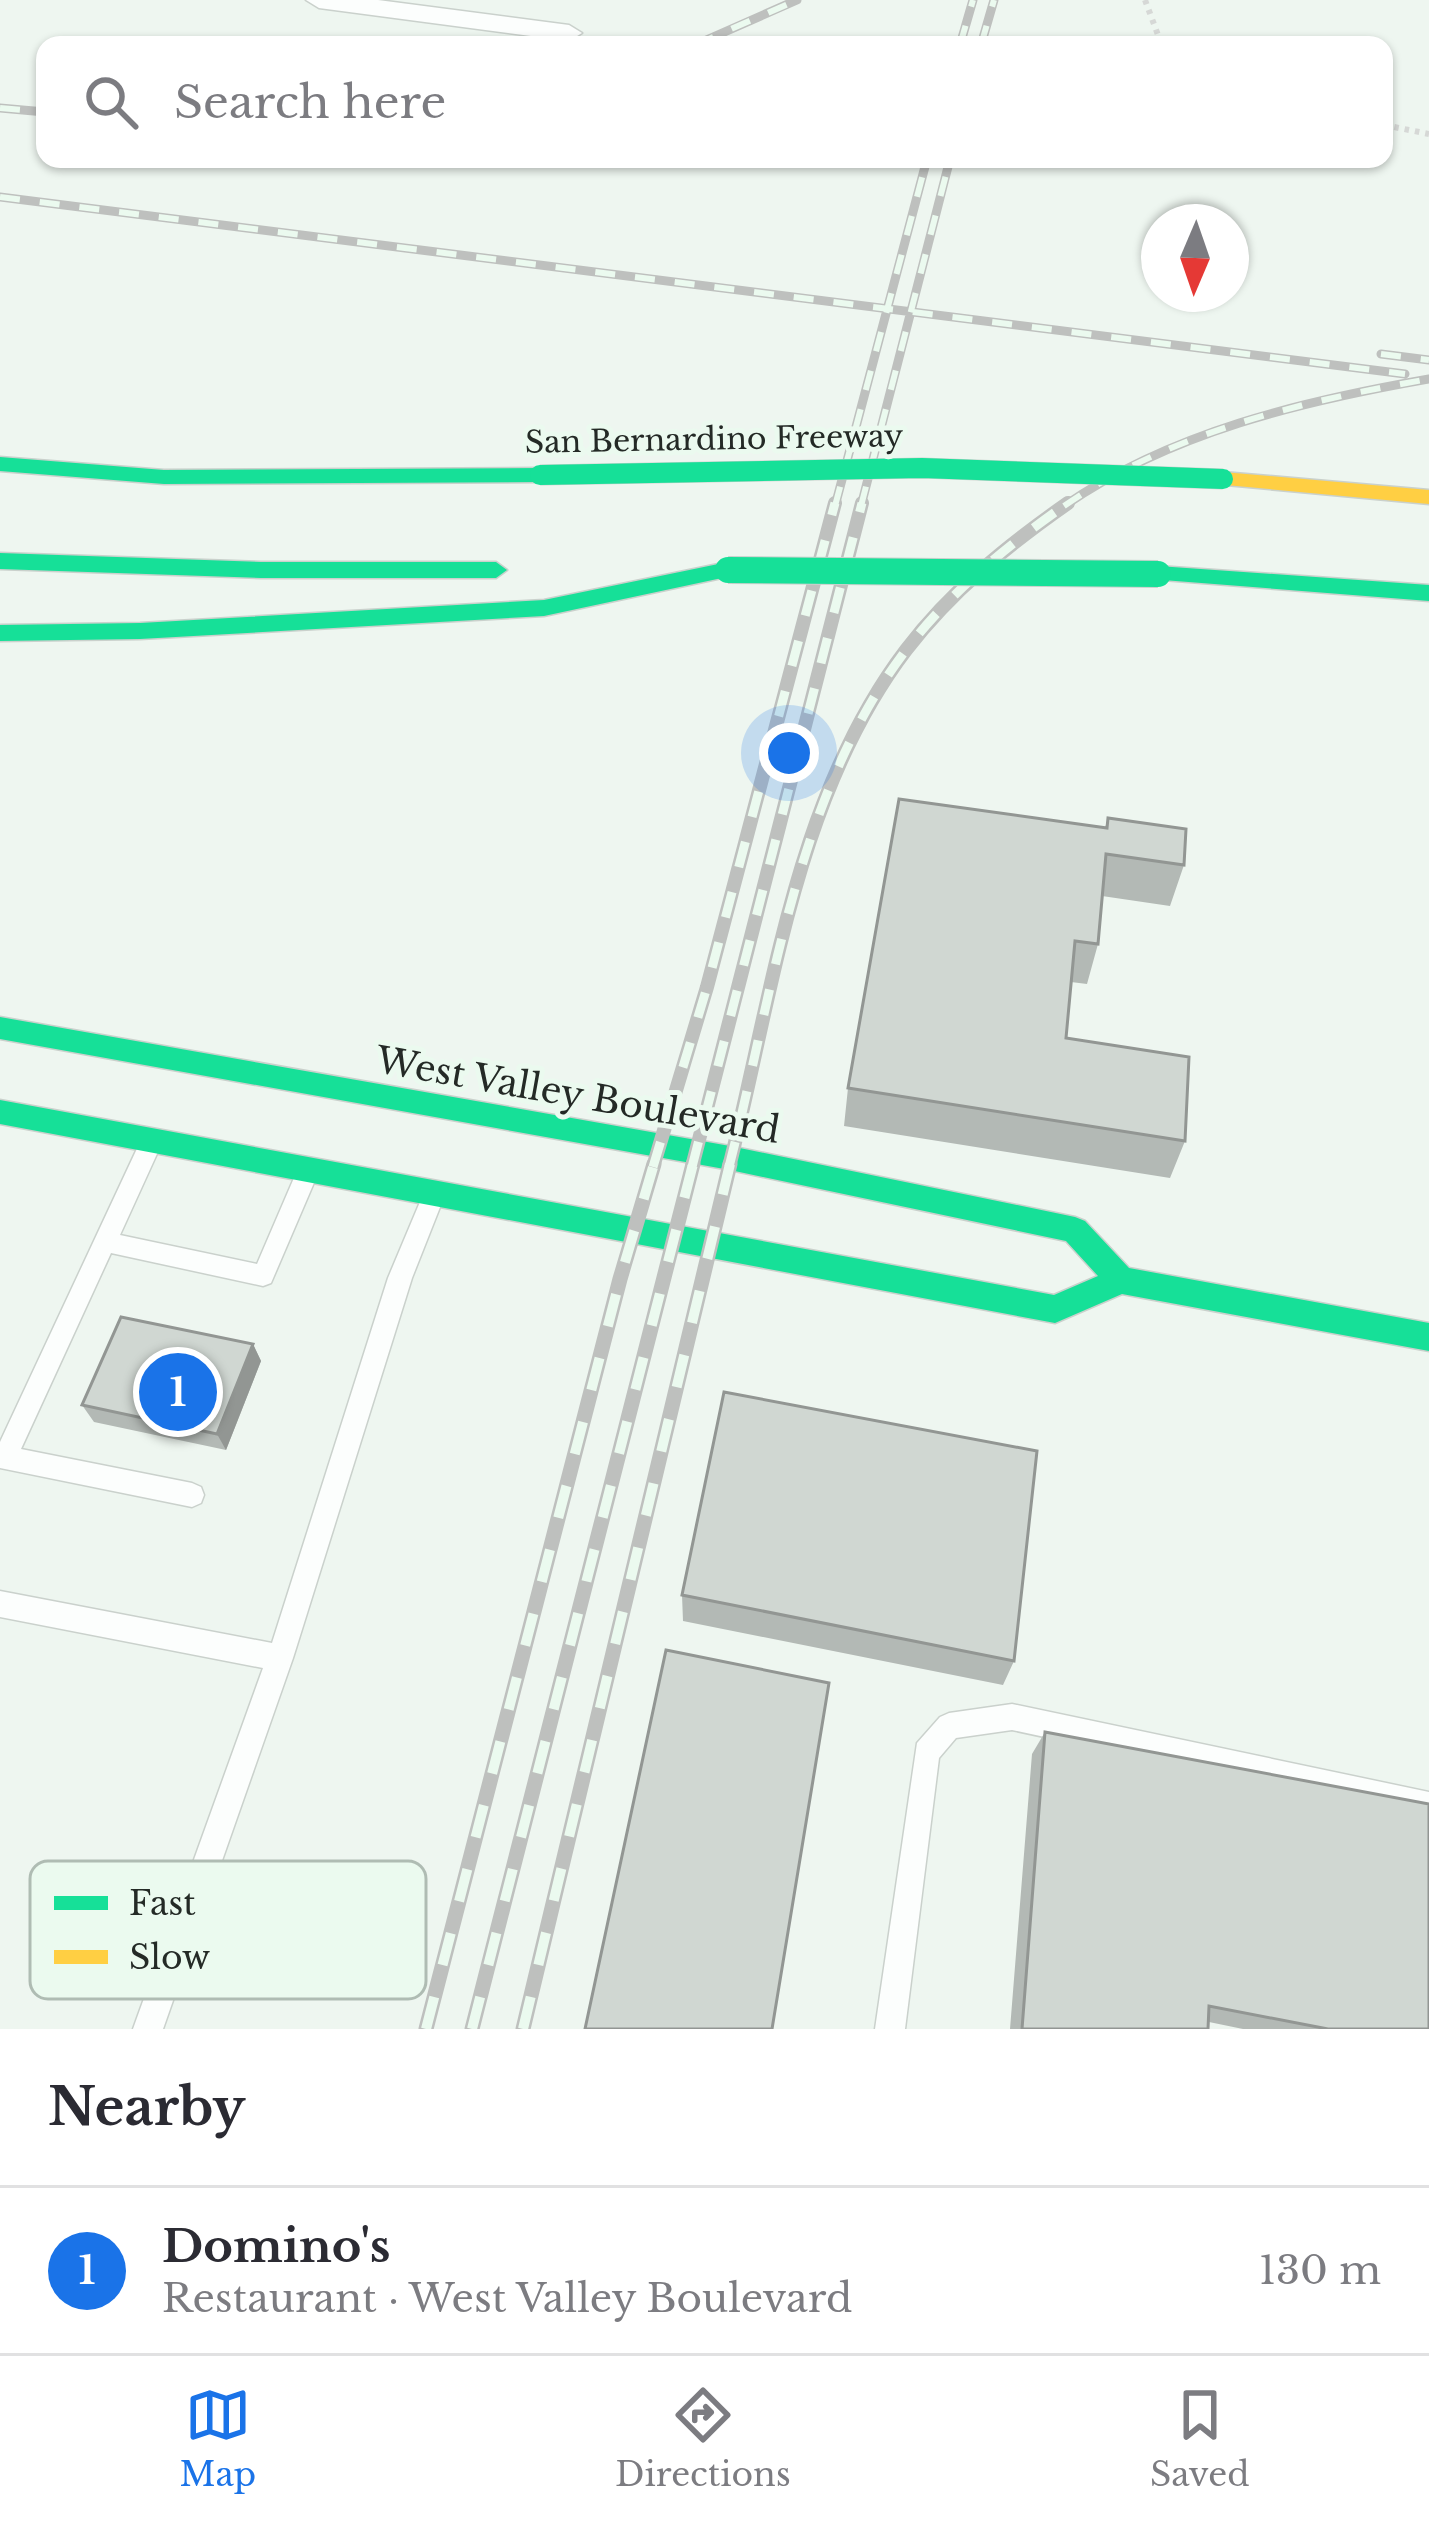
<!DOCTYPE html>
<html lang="en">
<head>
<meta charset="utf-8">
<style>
  body { margin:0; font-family:"Libre Baskerville",serif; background:#f2f2f3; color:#2b2b33 }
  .compass { position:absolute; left:1141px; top:204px; width:108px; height:108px; border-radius:50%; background:#fff; box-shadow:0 3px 9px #0004; rotate:182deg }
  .you { position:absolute; left:789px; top:753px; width:42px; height:42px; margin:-30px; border:9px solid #fff; border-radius:50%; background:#1a73e8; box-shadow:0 0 0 18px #1a73e833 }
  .badge { display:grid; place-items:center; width:78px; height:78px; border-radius:50%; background:#1a73e8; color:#fff; font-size:39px; font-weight:700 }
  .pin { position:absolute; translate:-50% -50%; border:6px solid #fff; box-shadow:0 3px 12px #0006 }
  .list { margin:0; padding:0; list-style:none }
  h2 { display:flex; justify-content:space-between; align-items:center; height:156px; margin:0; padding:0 48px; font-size:51px }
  h2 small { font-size:39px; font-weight:400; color:#7c7c81 }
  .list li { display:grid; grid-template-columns:78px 1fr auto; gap:36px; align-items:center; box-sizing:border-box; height:168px; padding:0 48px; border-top:3px solid #e1e1e2 }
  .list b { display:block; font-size:45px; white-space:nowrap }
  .list p { margin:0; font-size:39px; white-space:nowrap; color:#7c7c81 }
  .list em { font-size:39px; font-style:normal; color:#7c7c81 }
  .icon { flex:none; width:66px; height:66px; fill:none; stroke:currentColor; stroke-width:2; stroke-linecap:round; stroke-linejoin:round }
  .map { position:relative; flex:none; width:1429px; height:2029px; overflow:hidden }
  .search { position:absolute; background:#fff; box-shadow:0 3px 9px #0004; left:36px; right:36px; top:36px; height:132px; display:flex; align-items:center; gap:30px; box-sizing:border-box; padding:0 42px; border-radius:24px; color:#7c7c81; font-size:45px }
  .sheet { height:324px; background:#fff }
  nav { display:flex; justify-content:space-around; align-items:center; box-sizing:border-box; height:168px; border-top:3px solid #e1e1e2; background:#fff; font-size:33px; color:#7c7c81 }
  nav a { display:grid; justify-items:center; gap:6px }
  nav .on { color:#1a73e8 }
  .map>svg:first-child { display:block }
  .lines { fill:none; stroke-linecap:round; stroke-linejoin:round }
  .lane-casing { stroke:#cad1cc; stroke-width:3 }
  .street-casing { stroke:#cad1cc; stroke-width:3 }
  .fast-casing { stroke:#cad1cc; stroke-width:3 }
  .slow-casing { stroke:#cad1cc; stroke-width:3 }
  .path { stroke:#d6d8d6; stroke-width:6; stroke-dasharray:4.5 6; stroke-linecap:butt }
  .lane { fill:#fcfefd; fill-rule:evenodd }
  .street { fill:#fcfefd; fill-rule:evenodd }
  .fast { fill:#16e098; fill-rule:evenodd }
  .slow { fill:#ffcf43; fill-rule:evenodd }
  .rail-far2-casing { stroke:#bec0be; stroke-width:9 }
  .rail-far1-casing { stroke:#bec0be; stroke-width:14 }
  .rail-casing { stroke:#bec0be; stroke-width:15 }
  .rail-far2 { stroke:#ebfaef; stroke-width:6; stroke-dasharray:20; stroke-linecap:butt }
  .rail-far1 { stroke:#ebfaef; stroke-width:9; stroke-dasharray:26; stroke-linecap:butt }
  .rail { stroke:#ebfaef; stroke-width:10; stroke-dasharray:33; stroke-linecap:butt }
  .fast-bridge-far1-casing { stroke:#cad1cc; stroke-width:21; stroke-linecap:butt }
  .fast-bridge-casing { stroke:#cad1cc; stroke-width:28; stroke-linecap:butt }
  .fast-bridge-far1 { stroke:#16e098; stroke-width:20 }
  .fast-bridge { stroke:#16e098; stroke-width:26 }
  .wall { fill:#b3b9b5 }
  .shaded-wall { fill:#929693 }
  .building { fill:#d0d7d2; stroke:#929693; stroke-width:3 }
  .labels { text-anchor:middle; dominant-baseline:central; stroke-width:10; stroke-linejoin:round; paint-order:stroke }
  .far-street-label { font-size:30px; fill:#242a26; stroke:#ebfaef }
  .street-label { font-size:36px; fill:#242a26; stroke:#ebfaef }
  .key { fill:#ebfaef; stroke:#afbcb3; stroke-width:3 }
  .key-label { font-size:33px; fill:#242a26 }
</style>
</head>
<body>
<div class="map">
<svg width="1429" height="2029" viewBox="0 0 1429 2029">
  <rect width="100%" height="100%" fill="#eef6f0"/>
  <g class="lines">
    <defs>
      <path id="lane" d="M150,1136L158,1138L161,1145L120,1235L257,1264L300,1164L308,1161L316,1164L319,1171L271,1283L263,1286L111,1253L21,1449L192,1483L201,1487L204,1495L201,1503L192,1507L0,1468V1442L142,1138Z
        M433,1187L441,1190L444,1197L412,1278L293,1658L163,2029H133L263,1668L0,1617V1591L272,1643L388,1278L425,1190Z
        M1012,1704L1429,1792V1820L1012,1730L956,1738L939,1758L905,2029H875L917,1743L940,1717L949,1713Z"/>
      <path id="street" d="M306,0H378L569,25L582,33L569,41L319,8Z"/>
      <path id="fast" d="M0,457L164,470L540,468L551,475L540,482L164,484L0,471Z
        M0,553L261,562H496L507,570L496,578H261L0,569Z
        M728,562L739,570L736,575L544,616L140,639L0,641V625L140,623L544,600Z
        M1158,566L1429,585V601L1150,579L1147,574Z
        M0,1017L730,1146L1075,1217L1085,1221L1129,1268L1429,1323V1351L1122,1294L1055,1323L0,1124V1100L1054,1295L1098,1276L1066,1241L730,1170L0,1039Z"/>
      <path id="slow" d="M1223,472L1429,490V504L1215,484L1212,479Z"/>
    </defs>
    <!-- lane casing -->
    <use href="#lane" class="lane-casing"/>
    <!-- street casing -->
    <use href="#street" class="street-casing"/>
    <!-- fast casing -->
    <use href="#fast" class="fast-casing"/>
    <!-- slow casing -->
    <use href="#slow" class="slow-casing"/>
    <!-- path -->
    <path class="path" d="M1145,0L1158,35L1167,45
      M1384,125L1429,134"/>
    <!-- lane -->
    <use href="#lane" class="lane"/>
    <!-- street -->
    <use href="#street" class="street"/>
    <!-- fast -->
    <use href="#fast" class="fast"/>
    <!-- slow -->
    <use href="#slow" class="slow"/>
    <defs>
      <path id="rail-far2" d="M695,45L797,0
        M960,45L973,0
        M981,45L994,0
        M0,108L45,112
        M0,197L1405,374
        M1381,354L1429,360
        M835,506L927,159
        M861,506L950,159
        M1064,506C1171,432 1303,401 1429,379"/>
      <path id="rail-far1" d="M653,1167L707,987L835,503
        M692,1167L862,503
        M729,1167C773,994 795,796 906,650C951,591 1008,545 1068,503"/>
      <path id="rail" d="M426,2029L620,1279L654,1164
        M472,2029L693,1164
        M523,2029L730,1164"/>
    </defs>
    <!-- rail-far2 casing -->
    <use href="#rail-far2" class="rail-far2-casing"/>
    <!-- rail-far1 casing -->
    <use href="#rail-far1" class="rail-far1-casing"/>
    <!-- rail casing -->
    <use href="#rail" class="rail-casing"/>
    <!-- rail-far2 -->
    <use href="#rail-far2" class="rail-far2"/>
    <!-- rail-far1 -->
    <use href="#rail-far1" class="rail-far1"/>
    <!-- rail -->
    <use href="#rail" class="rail"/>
    <defs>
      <path id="fast-bridge-far1" d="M540,475L922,468L1223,479"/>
      <path id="fast-bridge" d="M728,570L1158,574"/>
    </defs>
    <!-- fast-bridge-far1 casing -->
    <use href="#fast-bridge-far1" class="fast-bridge-far1-casing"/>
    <!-- fast-bridge casing -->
    <use href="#fast-bridge" class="fast-bridge-casing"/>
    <!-- fast-bridge-far1 -->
    <use href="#fast-bridge-far1" class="fast-bridge-far1"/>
    <!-- fast-bridge -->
    <use href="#fast-bridge" class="fast-bridge"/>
  </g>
  <!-- wall -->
  <path class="wall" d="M1108,818L1184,865L1170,906L1102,896L1098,944L1087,984L1071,982L1066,1038L1185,1141L1170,1178L844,1126L848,1088L1105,828Z
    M253,1344L261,1361L226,1450L94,1422L82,1405Z
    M682,1595L1014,1661L1003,1685L683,1621Z
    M1045,1732L1429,2029H1243L1209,2022L1208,2029H1010L1032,1754Z"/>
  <!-- shaded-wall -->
  <path class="shaded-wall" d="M253,1344L261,1361L226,1450L217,1434Z"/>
  <!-- building -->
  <path class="building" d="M899,799L1107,828L1108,818L1186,829L1184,865L1106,854L1098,944L1075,941L1066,1038L1189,1057L1185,1141L848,1088Z
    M121,1317L253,1344L217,1434L82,1405Z
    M724,1392L1037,1451L1014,1661L682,1595Z
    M666,1650L829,1683L772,2029H585Z
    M1045,1732L1429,1804V2029H1328L1209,2006L1208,2029H1022Z"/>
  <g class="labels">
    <!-- far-street labels -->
    <g class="far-street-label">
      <text transform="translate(714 439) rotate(-1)">San Bernardino Freeway</text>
    </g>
    <!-- street labels -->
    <g class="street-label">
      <text transform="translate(578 1095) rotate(10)">West Valley Boulevard</text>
    </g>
  </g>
  <!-- legend -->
  <rect x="30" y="1861" width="396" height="138" rx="18" class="key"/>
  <rect x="54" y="1896" width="54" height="14" fill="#16e098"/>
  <rect x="54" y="1950" width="54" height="14" fill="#ffcf43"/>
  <g class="key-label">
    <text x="129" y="1915">Fast</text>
    <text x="129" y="1969">Slow</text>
  </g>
</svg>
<svg class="compass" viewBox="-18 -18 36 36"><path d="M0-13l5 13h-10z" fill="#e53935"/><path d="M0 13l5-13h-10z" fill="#7c7c81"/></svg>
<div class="you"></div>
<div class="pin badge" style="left:178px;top:1392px">1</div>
<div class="search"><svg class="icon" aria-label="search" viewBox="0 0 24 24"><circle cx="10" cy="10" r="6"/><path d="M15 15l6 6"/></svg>Search here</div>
</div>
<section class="sheet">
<h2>Nearby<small></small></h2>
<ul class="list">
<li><span class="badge">1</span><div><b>Domino's</b><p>Restaurant · West Valley Boulevard</p></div><em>130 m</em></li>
</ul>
</section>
<nav>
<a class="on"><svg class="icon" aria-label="map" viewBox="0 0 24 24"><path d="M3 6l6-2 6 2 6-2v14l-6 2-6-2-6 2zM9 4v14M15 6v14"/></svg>Map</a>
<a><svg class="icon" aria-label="directions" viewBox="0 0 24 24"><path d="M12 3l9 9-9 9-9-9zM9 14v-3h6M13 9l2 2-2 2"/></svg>Directions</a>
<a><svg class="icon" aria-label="saved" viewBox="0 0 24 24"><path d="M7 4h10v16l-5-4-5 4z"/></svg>Saved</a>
</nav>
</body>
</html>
